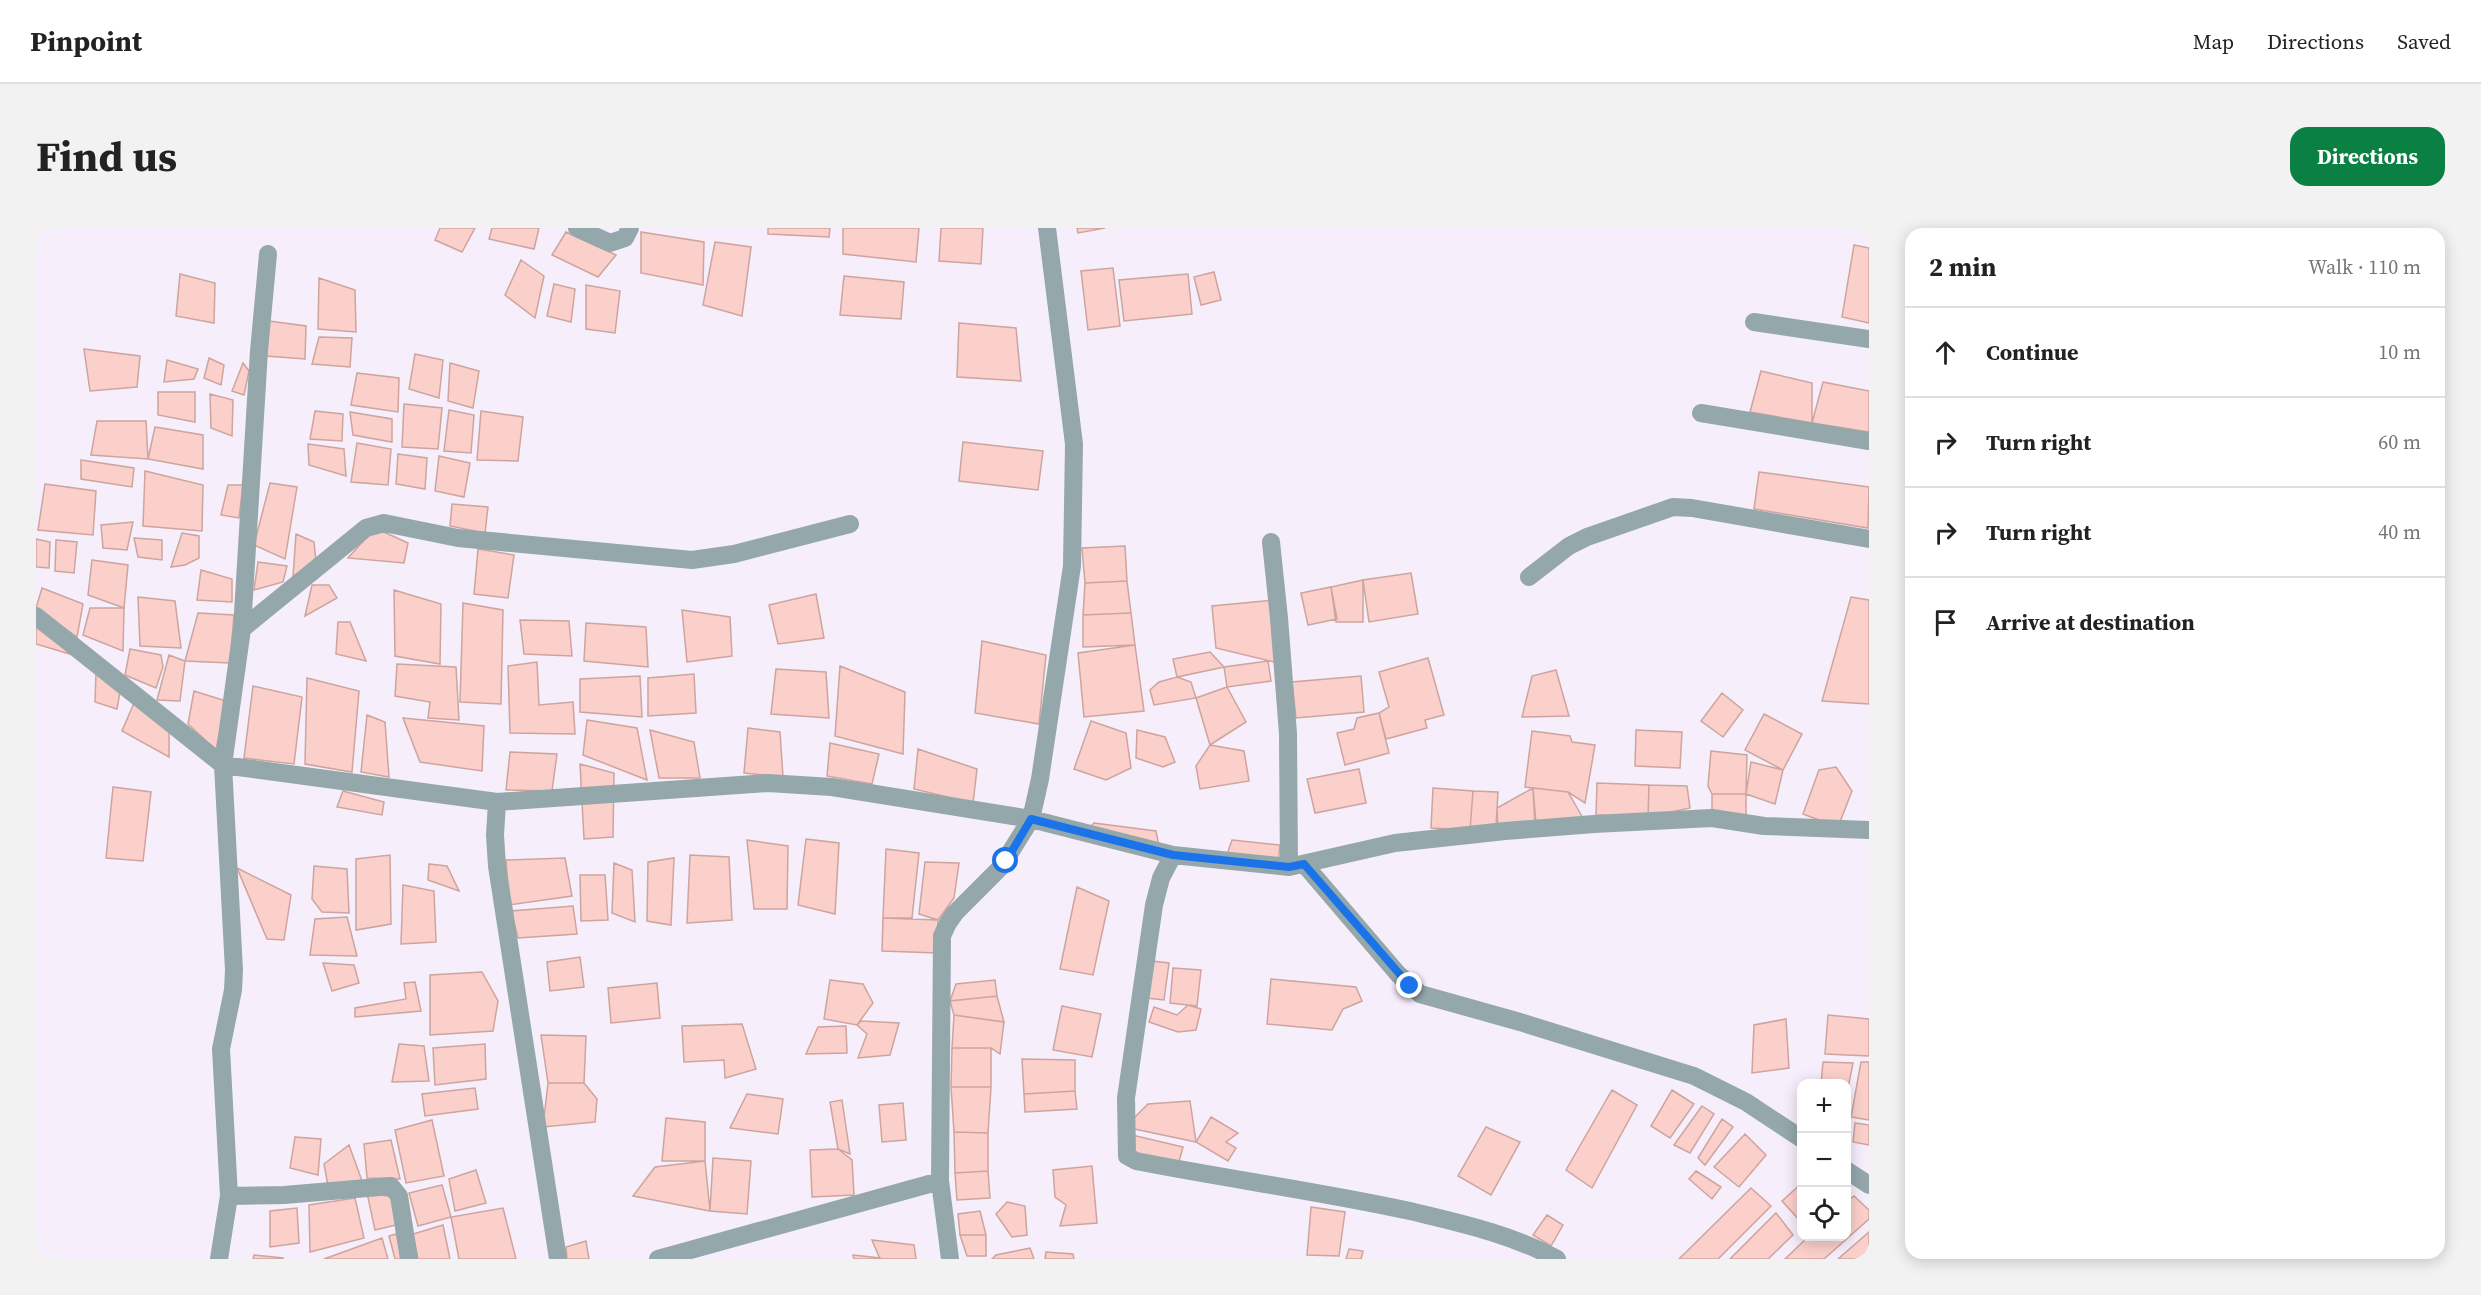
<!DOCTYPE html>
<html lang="en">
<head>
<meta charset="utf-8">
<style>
  body { margin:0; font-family:"Source Serif 4",serif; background:#f2f2f2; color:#222 }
  .controls { position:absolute; right:18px; bottom:18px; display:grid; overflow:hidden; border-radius:12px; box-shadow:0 3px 15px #0003 }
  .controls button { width:54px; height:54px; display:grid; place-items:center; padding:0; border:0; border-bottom:2px solid #e0e0e0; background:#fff; color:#222; font:30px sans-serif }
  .stop { position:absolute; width:18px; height:18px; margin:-14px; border:4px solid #1a73e8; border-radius:50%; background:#fff }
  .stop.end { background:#1a73e8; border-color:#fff; box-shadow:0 2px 6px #0008 }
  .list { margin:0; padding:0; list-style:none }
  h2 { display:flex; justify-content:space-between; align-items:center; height:78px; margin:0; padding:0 24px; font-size:26px }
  h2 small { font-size:20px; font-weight:400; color:#767676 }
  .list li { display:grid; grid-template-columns:39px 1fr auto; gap:18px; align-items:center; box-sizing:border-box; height:90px; padding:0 24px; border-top:2px solid #e0e0e0 }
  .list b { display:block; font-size:22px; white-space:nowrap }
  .list em { font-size:20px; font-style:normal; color:#767676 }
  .icon { flex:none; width:33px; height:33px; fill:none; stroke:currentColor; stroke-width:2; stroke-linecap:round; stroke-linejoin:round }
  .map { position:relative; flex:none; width:1833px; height:1031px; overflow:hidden; border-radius:18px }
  header { display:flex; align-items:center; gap:36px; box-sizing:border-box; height:84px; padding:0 30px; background:#fff; border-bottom:2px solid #e0e0e0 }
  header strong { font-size:28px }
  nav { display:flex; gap:33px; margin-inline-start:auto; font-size:21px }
  .intro { display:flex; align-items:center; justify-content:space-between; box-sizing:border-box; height:144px; padding:0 36px }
  h1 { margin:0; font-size:42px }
  .button { padding:15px 27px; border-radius:18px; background:#0b8043; color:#fff; font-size:21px; font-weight:700 }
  main { display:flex; gap:36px; padding:0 36px }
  aside { flex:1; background:#fff; border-radius:18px; box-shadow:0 3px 15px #0003 }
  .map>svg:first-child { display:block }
  .building { fill:#fbd0ca; stroke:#cda49e; stroke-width:1.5 }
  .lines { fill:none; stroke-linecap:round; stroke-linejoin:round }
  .street { stroke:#94a7ab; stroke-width:18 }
  .route { stroke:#1a73e8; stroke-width:8 }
</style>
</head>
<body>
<header>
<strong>Pinpoint</strong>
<nav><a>Map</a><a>Directions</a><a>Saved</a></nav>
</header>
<div class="intro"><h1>Find us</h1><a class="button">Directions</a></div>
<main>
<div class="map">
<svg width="1833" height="1031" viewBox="0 0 1833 1031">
  <rect width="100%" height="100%" fill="#f6eefb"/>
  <!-- building -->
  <path class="building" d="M404,0H439L426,24L399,12Z
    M456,0H503L498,21L453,11Z
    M732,0H794L793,9L732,6Z
    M807,0H883L880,34L807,26Z
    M905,0H947L945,36L903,33Z
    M1041,0H1069L1042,5Z
    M530,4L580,27L562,49L516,27Z
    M605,4L668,14L667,57L605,45Z
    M679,14L715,19L706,88L667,77Z
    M1818,17L1833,20V95L1806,89Z
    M485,32L508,48L499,90L469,67Z
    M1077,40L1084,98L1052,102L1045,43Z
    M1178,44L1185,72L1165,77L1158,49Z
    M144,46L179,55L178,95L140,88Z
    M1152,46L1156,86L1088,93L1083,52Z
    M808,48L868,54L865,91L804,87Z
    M283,50L319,62L320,104L282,101Z
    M518,56L539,61L535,94L511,88Z
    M550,57L584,63L579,105L550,101Z
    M233,93L270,98L269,131L230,128Z
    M923,95L980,100L985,153L921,149Z
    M283,109L316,110L314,139L276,136Z
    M48,121L104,128L101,159L54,163Z
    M379,126L407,132L403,170L373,161Z
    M173,130L188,137L185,157L168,150Z
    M131,132L162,141L158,151L128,154Z
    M207,135L213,143L208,167L196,163Z
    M414,135L443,143L437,180L412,173Z
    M1725,143L1776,155V195L1714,184Z
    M321,145L363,150L362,184L315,177Z
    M1787,154L1833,163V204L1776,195Z
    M122,164H159V194L122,187Z
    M174,166L197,172L196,208L175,200Z
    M368,176L406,180L402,221L366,219Z
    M413,182L438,187L435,225L408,223Z
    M279,183L307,186L306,213L274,211Z
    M445,183L487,189L482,233L441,232Z
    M314,184L356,191V214L317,207Z
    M61,193H110L112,231L55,227Z
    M119,199L167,207V241L112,231Z
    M927,214L1007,223L1002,262L923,253Z
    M321,215L355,221L352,257L315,254Z
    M272,216L308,221L310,248L273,237Z
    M362,226L391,230L389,261L360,256Z
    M403,228L434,235L428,269L399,263Z
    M45,232L98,240L96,259L45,251Z
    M109,243L167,257L166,303L107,298Z
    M1723,244L1833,259L1832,300L1718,281Z
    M234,255L261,259L249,331L218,317Z
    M9,256L60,263L57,307L2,302Z
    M192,257H207L203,290L185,287Z
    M416,276L452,279L449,305L414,298Z
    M97,294L91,322L67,320L65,297Z
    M339,300L372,315L368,335L312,330Z
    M146,305L163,308V330L149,337L135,339Z
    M260,306L278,314L280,333L257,349Z
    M98,310L126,312V332L102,329Z
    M0,311L14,314L13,340L0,339Z
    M20,312L41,314L38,345L19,343Z
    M1089,318L1091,353L1049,355L1046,320Z
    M442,321L478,327L472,370L438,366Z
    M56,332L92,337L88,380L52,367Z
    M222,334L251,338L247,354L218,362Z
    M165,342L196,351V374L161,372Z
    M1375,345L1382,386L1333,394L1327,352Z
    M1327,352V394H1300L1295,359Z
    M1091,353L1095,385L1047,387L1049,355Z
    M276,357H293L301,370L269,388Z
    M1295,359L1301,391L1272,397L1265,365Z
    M6,360L47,376L41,409L0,380Z
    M358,362L405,376L404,436L359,428Z
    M780,366L788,410L742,416L733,377Z
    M102,369L139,373L145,420L104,418Z
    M1815,369L1833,372V476L1786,473Z
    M1239,372L1246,436L1180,420L1176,378Z
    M427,375L467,382L465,476L424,474Z
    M54,380H88L87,423L47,407Z
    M646,382L694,389L696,428L651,434Z
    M162,385L198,387L194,435L149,433Z
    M1095,385L1099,417L1047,419V387Z
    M484,392L533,393L536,428L488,426Z
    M302,394H314L330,433L300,426Z
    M550,395L610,399L612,439L548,433Z
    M0,399L37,427L0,416Z
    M946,413L1010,427L1003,496L939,485Z
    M1099,417L1108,483L1048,489L1042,425Z
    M94,421L125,427L127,439L120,460L89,447Z
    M1174,424L1188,439L1141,449L1137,431Z
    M133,427L149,433L144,473L121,472Z
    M1392,430L1408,487L1389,492L1391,500L1350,511L1343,485L1353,479L1343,444Z
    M1232,433L1235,453L1191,459L1188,439Z
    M501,434L503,477L537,474L539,506L474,505L472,438Z
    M361,436L420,439L423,492L392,490L394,474L359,468Z
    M804,438L869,464L867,526L799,508Z
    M740,441L790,444L793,490L735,486Z
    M1520,442L1533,488L1486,489L1496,448Z
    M60,445L84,464L81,481L59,474Z
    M658,446L660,485L612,488V450Z
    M604,448L606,489L544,484V451Z
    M1325,448L1328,484L1260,490L1256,454Z
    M1141,449L1155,454L1160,470L1118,477L1114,462L1123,454Z
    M271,450L323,463L316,544L269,536Z
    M217,458L266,469L258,536L208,530Z
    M1191,459L1210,494L1174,517L1160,470Z
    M158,463L190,473L180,522L152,496Z
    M1686,465L1707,482L1687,509L1665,493Z
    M98,475L133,503V529L86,503Z
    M1343,485L1353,525L1309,537L1301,505L1318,501L1321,490Z
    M1728,486L1766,506L1747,542L1709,522Z
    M331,487L349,494L353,549L325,544Z
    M367,490L448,498L446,543L384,534Z
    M551,492L601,500L611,552L547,527Z
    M1055,493L1090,505L1095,540L1070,552L1038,541Z
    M712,500L744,504L747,549L708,545Z
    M614,502L658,514L664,550H623Z
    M1101,502L1129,509L1139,534L1127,539L1100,530Z
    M1600,502L1646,504L1644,540L1599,538Z
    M1496,503L1534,508L1536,514L1559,517L1549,575L1532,564L1489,559Z
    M794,515L843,526L836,556L791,548Z
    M1174,517L1208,523L1213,553L1164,561L1160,538Z
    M882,521L941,541L937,575L878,561Z
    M1675,523L1711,527L1710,566H1676L1672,558Z
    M474,524L521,526L516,563L470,562Z
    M1715,534L1747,542L1739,576L1710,566Z
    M544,536L578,545L577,609L548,611Z
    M1800,539L1816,563L1802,599L1767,586L1783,542Z
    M1323,541L1330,575L1279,585L1271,551Z
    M1561,555L1613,557L1612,589L1560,587Z
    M1613,557L1651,558L1654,580L1612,589Z
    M77,559L115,564L107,633L70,630Z
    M1397,560L1437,563L1434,602L1395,600Z
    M1497,560L1532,564L1548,592L1500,595Z
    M1497,560L1499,600L1462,602L1461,580Z
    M307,563L348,574L346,587L301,579Z
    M1437,563L1462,564L1460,598L1434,602Z
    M1676,566H1710V591L1676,590Z
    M1058,595L1120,603L1124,623L1049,604Z
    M770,611L803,615L799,686L762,677Z
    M711,612L752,618L751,681H718Z
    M1196,612L1244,617L1242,637L1189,632Z
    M850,621L883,625L876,690H847Z
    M354,627L355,696L320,702V631Z
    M654,627L693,629L696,692L651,695Z
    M529,630L536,668L473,677L470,632Z
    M638,630L635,697L611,693L612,634Z
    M889,634L923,635L918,670L902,692L883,686Z
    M578,635L596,642L599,694L576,685Z
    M393,636L411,638L423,663L392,652Z
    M278,638L311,641L313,685L286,684L276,671Z
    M201,640L255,667L248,712L231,711Z
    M544,647H569L572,692L545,693Z
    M367,657L398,663L400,714L365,716Z
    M1041,659L1073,673L1057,747L1024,741Z
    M537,678L541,706L482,710L475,683Z
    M311,689L321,728L274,727L279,691Z
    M847,690L902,692L901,725L846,723Z
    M544,729L548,759L514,763L511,734Z
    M1116,733L1133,735L1128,772L1111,770Z
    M287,735L318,737L323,755L296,763Z
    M1137,740L1165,742L1161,778L1134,775Z
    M446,744L462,773L457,803L394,807V747Z
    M1235,751L1320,759L1326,773L1307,781L1296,802L1231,796Z
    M794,752L827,756L837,775L821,797L788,791Z
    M959,752L961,768L914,773L920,756Z
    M379,754L385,783L319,789V780L370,771L368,755Z
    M621,755L624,790L575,795L572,760Z
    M961,768L968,794L918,787L914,773Z
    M1152,777L1165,781L1160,802L1142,804L1113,794L1118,779L1141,787Z
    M1026,778L1065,786L1056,829L1017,822Z
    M918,787L968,794L964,826L955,820H916Z
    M1792,787L1833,791V828L1789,826Z
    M1750,791L1753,840L1716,845L1718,797Z
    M825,793L863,795L854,827L822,830L831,806L821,797Z
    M706,796L720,841L689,850L688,832L648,834L646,798Z
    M810,798L811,825L770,826L782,799Z
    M505,807L550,808L548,855H512Z
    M363,816L388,818L393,853L356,854Z
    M449,816L450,851L399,857L397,820Z
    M916,820H955V859H915Z
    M986,831L1039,832V863L988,866Z
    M1787,834L1817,835L1810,870V856H1785Z
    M1825,834H1833V892L1815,889Z
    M512,855H548L561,871L559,894L507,899Z
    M915,859H955L952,905L918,904Z
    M439,860L442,881L389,888L386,866Z
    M1576,862L1601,877L1556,960L1530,942Z
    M1636,862L1658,876L1634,910L1615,898Z
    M1039,863L1041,881L989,884L988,866Z
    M711,866L747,871L742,906L694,900Z
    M806,872L814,926L802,921L794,874Z
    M1154,873L1160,914L1089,899L1112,876Z
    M867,875L870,912L846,914L843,877Z
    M1666,878L1678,886L1654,925L1638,917Z
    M1175,889L1202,905L1190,914L1200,920L1192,933L1160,914Z
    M630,890L669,894V933H626Z
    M1686,891L1697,899L1669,937L1662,930Z
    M396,892L408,948L370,955L359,902Z
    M1819,895L1833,897V917L1817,914Z
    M1450,899L1484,914L1455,967L1422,948Z
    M918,904L952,905V943L919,945Z
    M1709,906L1730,927L1703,959L1678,939Z
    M1096,907L1147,919L1142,937L1092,925Z
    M259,909L285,911L282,947L254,940Z
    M355,912L364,951L331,950L328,916Z
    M313,917L326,953L292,958L288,936Z
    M802,921L816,932L818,967L776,969L774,922Z
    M677,930L715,933L711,986L674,983Z
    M669,933L674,983L597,968L619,939Z
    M1056,938L1061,995L1024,998L1030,977L1019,969L1017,942Z
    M440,942L450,975L419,983L413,951Z
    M952,943L954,970L921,972L919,945Z
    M1660,943L1685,959L1676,971L1653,951Z
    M1766,955V995L1746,973Z
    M406,957L415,989L382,998L373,965Z
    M1715,960L1735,978L1682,1031H1643Z
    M331,965L351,968L357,966L364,996L339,1002Z
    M1818,968L1833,982V991L1788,1031H1749L1773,1008H1810V974Z
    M319,970L328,1010L274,1024L273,977Z
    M971,974L989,978L991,1007L976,1009L960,986Z
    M1275,979L1309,984L1303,1028L1271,1027Z
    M261,980L263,1015L234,1019V983Z
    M467,980L480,1031H423L415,989Z
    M944,983L950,1007H924L922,986Z
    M1740,985L1757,1007L1732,1031H1694Z
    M1511,987L1527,997L1515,1018L1497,1007Z
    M407,997L414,1031H382L377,1006Z
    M1833,1004V1031H1802Z
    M360,1006L368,1029L366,1031H359L353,1008Z
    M924,1007H950V1028H931Z
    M346,1010L352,1031H288Z
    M836,1012L878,1017L880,1031H844Z
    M550,1013L553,1031H531L530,1019Z
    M994,1020L998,1031H956L960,1027Z
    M1313,1021L1327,1023L1325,1031H1310Z
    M1010,1024L1037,1026L1038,1031H1009Z
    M218,1027L247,1030V1031H217Z
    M817,1027L844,1030V1031H818Z"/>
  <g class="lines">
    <!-- street -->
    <path class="street" d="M541,0L574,15L589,10L594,0
      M1718,94L1833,111
      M1665,185L1833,213
      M1235,314L1243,390L1252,506L1253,639
      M1493,349L1533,318L1551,309L1637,279L1656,280L1833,311
      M0,388L187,537L461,574L732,555L796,559L995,591L1137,627L1253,639L1359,615L1469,603L1558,596L1676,590L1728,598L1833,602
      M206,401L223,123L232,26
      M461,574L459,607L461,638L522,1031
      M1137,627L1125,650L1118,677L1090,870L1091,928L1100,933C1191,951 1283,963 1374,983C1424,995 1475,1006 1521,1031
      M1268,636L1362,746L1384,766L1484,794L1658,848L1710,874L1766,911
      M1810,942L1833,957
      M193,968L248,967L355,958L363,968L373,1031
      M183,1031L193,968L185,821L197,762L198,742L187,537L206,401L330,300L348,295L422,310L656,332L698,326L814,296
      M622,1031L904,953
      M914,1031L904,953L906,708L912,695L919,685L965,639L995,591L1004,551L1036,338L1038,216L1011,0"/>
  </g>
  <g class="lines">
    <!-- route -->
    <path class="route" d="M970,633L995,591L1137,627L1253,639L1268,636L1374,758"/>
  </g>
</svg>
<div class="controls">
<button>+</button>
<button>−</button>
<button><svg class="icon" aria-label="locate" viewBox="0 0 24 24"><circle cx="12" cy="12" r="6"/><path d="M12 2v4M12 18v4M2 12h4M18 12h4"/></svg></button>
</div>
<div class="stop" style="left:970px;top:633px"></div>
<div class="stop end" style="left:1374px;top:758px"></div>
</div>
<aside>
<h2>2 min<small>Walk · 110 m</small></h2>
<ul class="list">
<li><svg class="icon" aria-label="ahead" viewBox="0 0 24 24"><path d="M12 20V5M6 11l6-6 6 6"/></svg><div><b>Continue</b></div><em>10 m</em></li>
<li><svg class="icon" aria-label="right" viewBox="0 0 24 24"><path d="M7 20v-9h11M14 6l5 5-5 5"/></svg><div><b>Turn right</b></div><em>60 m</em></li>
<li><svg class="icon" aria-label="right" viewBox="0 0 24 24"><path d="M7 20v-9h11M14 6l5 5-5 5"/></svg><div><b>Turn right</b></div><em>40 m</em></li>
<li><svg class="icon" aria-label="arrive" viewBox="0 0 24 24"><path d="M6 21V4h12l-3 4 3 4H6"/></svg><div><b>Arrive at destination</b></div></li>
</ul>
</aside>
</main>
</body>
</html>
